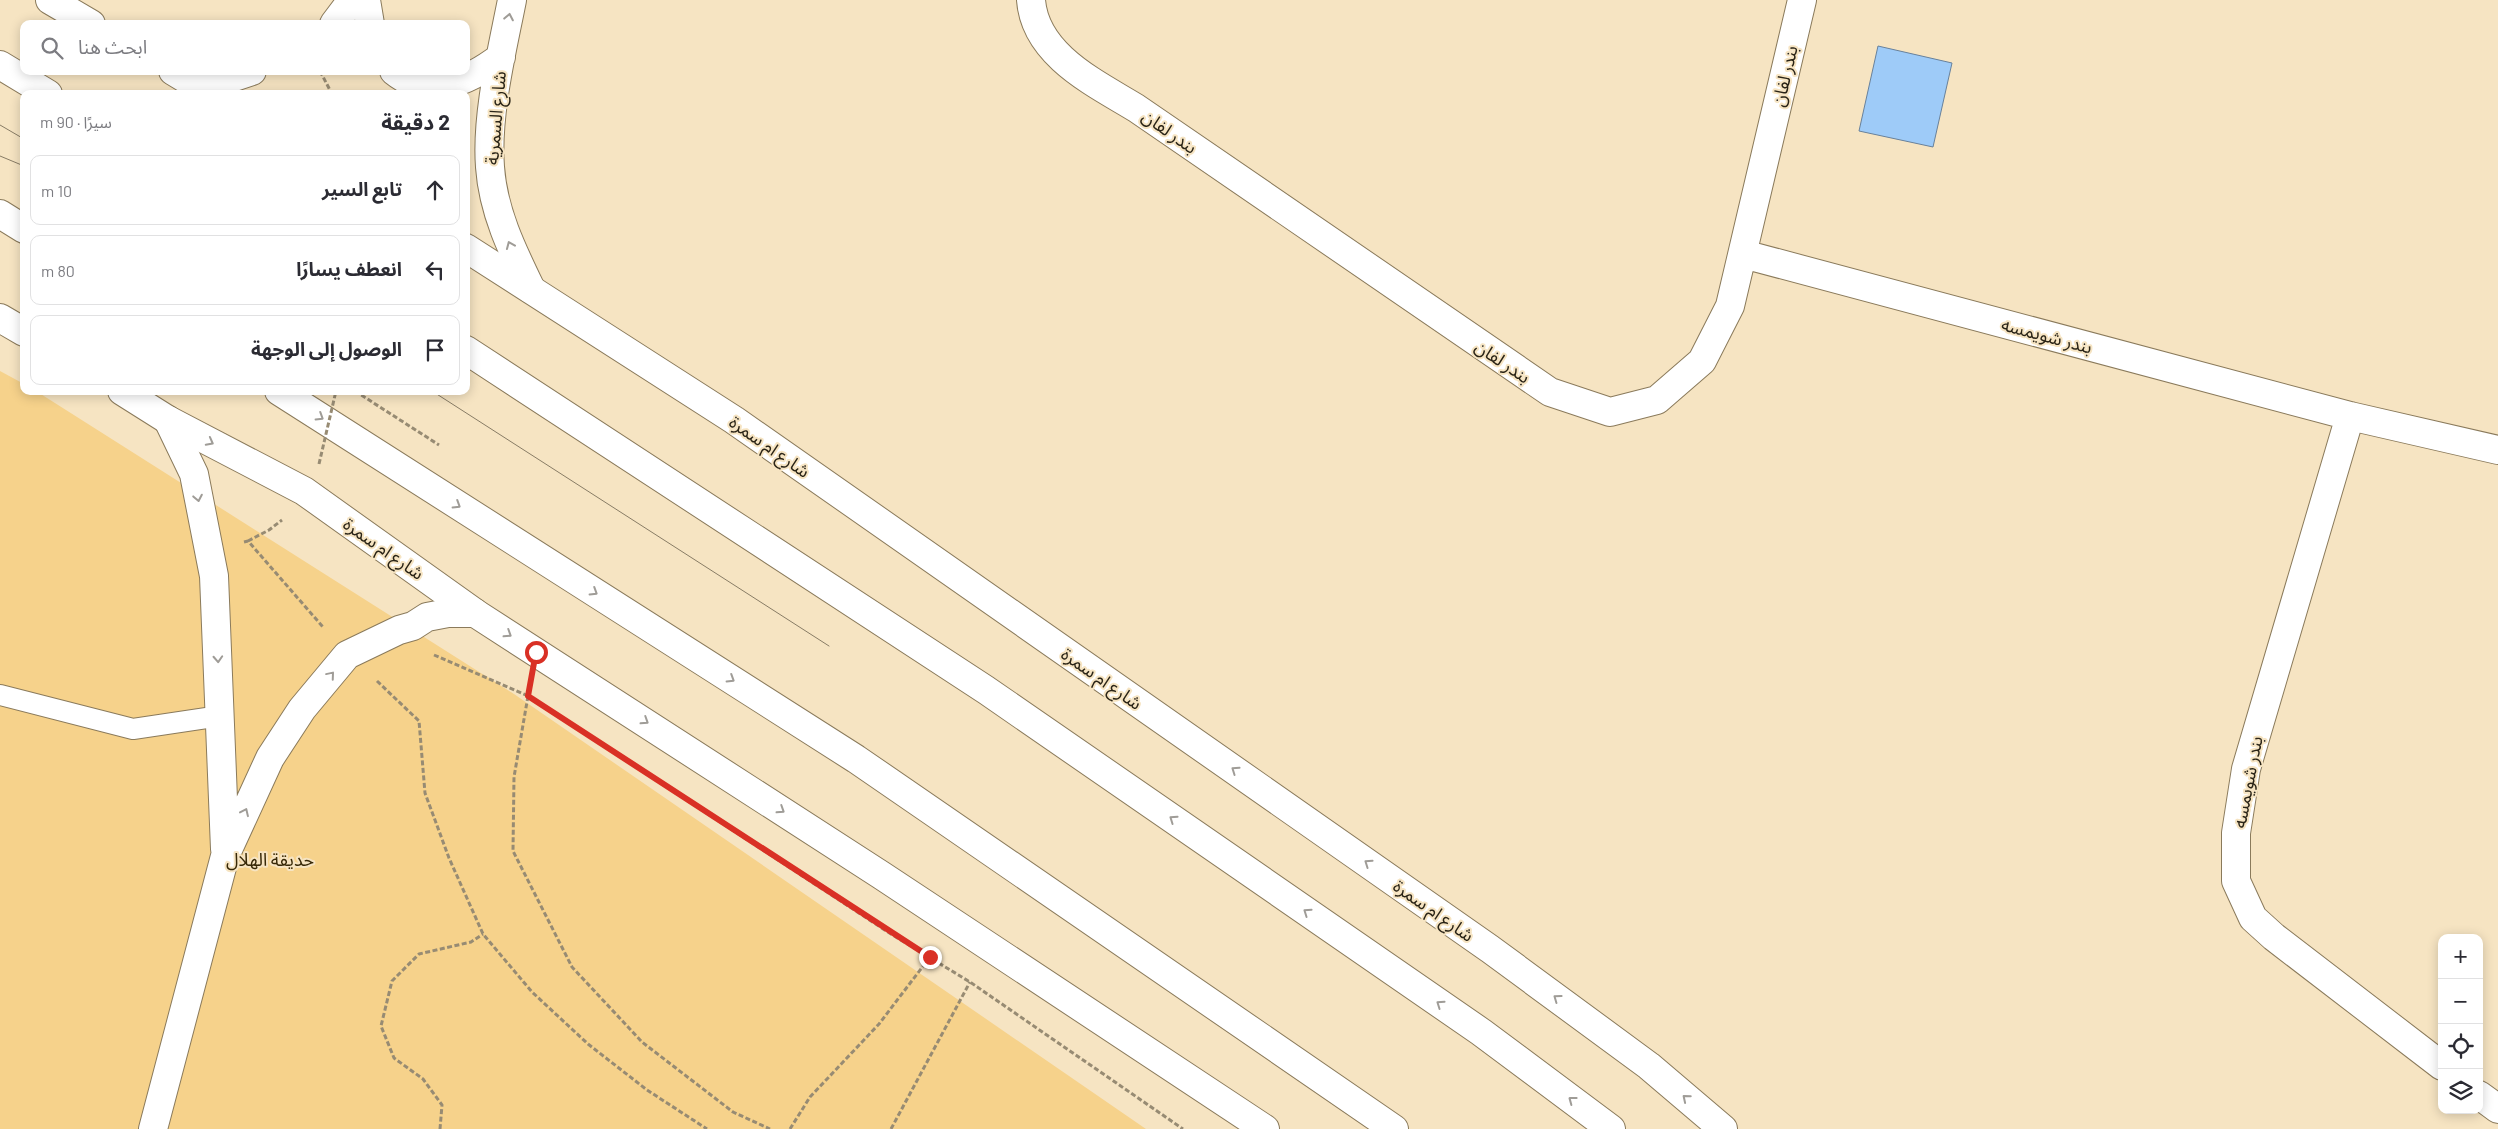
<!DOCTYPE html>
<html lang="ar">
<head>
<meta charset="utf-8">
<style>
  body { margin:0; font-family:Barlow,"Noto Sans Arabic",sans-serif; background:#f2f2f3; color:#2b2b33; direction:rtl }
  .controls { position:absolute; right:15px; bottom:15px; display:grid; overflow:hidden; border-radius:10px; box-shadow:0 2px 12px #0003 }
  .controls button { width:45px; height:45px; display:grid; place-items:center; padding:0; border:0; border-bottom:1px solid #e1e1e2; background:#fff; color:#2b2b33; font:25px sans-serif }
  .stop { position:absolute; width:15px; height:15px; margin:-11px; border:4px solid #d93025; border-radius:50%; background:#fff }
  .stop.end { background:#d93025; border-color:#fff; box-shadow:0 1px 5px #0008 }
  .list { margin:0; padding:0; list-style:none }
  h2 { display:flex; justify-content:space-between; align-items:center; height:65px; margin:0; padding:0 20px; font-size:21px }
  h2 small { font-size:16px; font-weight:400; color:#7c7c81 }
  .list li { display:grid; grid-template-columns:32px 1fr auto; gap:15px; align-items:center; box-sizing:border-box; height:70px; margin:0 10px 10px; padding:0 10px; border:1px solid #e1e1e2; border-radius:10px }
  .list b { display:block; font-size:19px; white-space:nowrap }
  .list em { font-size:16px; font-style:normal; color:#7c7c81 }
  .icon { flex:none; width:28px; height:28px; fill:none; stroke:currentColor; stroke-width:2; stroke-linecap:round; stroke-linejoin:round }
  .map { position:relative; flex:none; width:2498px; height:1129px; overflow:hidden; direction:ltr }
  .search { position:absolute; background:#fff; box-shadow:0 2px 12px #0003; left:20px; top:20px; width:450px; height:55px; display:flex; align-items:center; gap:12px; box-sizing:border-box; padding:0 18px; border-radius:10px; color:#7c7c81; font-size:19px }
  .panel { position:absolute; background:#fff; box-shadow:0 2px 12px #0003; left:20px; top:90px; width:450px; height:305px; border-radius:10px; direction:rtl }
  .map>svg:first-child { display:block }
  .green { fill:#f6d28b }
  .building { fill:#9ecbf8; stroke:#68819b }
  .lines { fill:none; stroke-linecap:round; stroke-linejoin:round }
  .lane-casing { stroke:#8a7a5b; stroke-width:22 }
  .street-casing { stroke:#8a7a5b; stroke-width:30 }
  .secondary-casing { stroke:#8a7a5b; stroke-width:30 }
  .path { stroke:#978b73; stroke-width:3; stroke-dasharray:5 2.5; stroke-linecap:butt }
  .lane { stroke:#fff; stroke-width:20 }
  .street { stroke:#fff; stroke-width:28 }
  .secondary { stroke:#fff; stroke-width:28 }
  .tram { stroke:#887c65; stroke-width:1 }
  .path-bridge { stroke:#978b73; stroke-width:3; stroke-dasharray:5 2.5; stroke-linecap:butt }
  .oneway { stroke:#9f9c97 }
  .route { stroke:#d93025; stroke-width:6 }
  .labels { text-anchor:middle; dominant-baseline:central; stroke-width:4; stroke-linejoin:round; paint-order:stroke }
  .street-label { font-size:18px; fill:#2a2417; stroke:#f6e4c2 }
  .park-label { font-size:18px; fill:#372807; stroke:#f6e4c2 }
</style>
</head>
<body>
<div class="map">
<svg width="2498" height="1129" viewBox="0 0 2498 1129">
  <rect width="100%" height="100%" fill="#f6e4c2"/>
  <!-- green -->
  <path class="green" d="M0,371L24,384V391H36L514,694L1146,1129H0Z"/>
  <!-- building -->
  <path class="building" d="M1878,46L1952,63L1933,147L1859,131Z"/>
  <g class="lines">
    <defs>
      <path id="lane" d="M0,695L133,729L220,716"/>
      <path id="street" d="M366,0L370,24
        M512,0C502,51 486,115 490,167C493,211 512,250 531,289
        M1031,0C1035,55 1095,83 1136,108L1550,392L1610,412L1657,400L1702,361L1730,306L1802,0
        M334,24L352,0
        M394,71C430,100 469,81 501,57
        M201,88L252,71
        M1743,254L2350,416L2498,450
        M2350,416L2246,769L2236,833V881L2253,918L2274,937L2442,1066
        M168,420L194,474L214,576L225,849
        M2479,1095L2498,1109
        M153,1129L225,856L270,758L302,709L347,655L399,630L413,626L427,617L448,613H475"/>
      <path id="secondary" d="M50,0L91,24
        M0,65L48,94
        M173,71L211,94
        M0,214L24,229
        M466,248L734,420L1490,949L1649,1066L1723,1129
        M0,318L24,332
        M466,350L986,690L1481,1032L1611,1129
        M122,391L168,420L304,491L475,613L881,875L1265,1129
        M279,391L856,759L1394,1129"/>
    </defs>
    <!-- lane casing -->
    <use href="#lane" class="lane-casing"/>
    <!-- street casing -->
    <use href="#street" class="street-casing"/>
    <!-- secondary casing -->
    <use href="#secondary" class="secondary-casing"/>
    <!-- path -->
    <path class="path" d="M320,71L332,94
      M355,391L439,445
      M248,541L269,530L282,520
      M244,542L248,541L323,627
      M434,655L528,696L891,934L970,982L1183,1129
      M377,681L419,721L425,793L449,858L483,934L532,992L588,1044L647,1090L707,1129
      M528,696L514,777L513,851L572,967L642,1042L733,1112L770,1129
      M440,1129L442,1105L423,1079L394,1058L381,1026L392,981L419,954L471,942L483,934
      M790,1129L810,1097L879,1024L930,957
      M891,1129L970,982"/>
    <!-- lane -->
    <use href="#lane" class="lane"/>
    <!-- street -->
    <use href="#street" class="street"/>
    <!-- secondary -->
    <use href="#secondary" class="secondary"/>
    <!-- tram -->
    <path class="tram" d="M0,125L24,139
      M0,156L24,166
      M432,391L829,646"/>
    <!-- path-bridge -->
    <path class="path-bridge" d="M319,464L336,391"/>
  </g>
  <!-- one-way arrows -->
  <defs><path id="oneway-chevron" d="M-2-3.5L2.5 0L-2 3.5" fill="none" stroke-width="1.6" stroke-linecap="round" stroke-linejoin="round" transform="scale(1.25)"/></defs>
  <g class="oneway">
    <use href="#oneway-chevron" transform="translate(509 17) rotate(-79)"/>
    <use href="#oneway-chevron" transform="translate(510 245) rotate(-113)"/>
    <use href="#oneway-chevron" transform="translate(320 417) rotate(32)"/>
    <use href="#oneway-chevron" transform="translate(210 442) rotate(28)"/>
    <use href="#oneway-chevron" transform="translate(198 498) rotate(79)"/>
    <use href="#oneway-chevron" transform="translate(457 505) rotate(32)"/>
    <use href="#oneway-chevron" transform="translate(594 592) rotate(32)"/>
    <use href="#oneway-chevron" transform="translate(508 634) rotate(33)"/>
    <use href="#oneway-chevron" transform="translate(218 659) rotate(87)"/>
    <use href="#oneway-chevron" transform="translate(331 675) rotate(-50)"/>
    <use href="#oneway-chevron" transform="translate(731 679) rotate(32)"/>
    <use href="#oneway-chevron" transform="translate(645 721) rotate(33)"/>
    <use href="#oneway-chevron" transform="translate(1235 770) rotate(-145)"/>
    <use href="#oneway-chevron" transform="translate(781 810) rotate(33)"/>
    <use href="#oneway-chevron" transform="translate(245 812) rotate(-65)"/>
    <use href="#oneway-chevron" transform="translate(1173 819) rotate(-145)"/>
    <use href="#oneway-chevron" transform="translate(1368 863) rotate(-145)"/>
    <use href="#oneway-chevron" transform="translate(1307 912) rotate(-145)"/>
    <use href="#oneway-chevron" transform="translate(1557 998) rotate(-144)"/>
    <use href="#oneway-chevron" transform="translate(1440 1004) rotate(-145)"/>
    <use href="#oneway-chevron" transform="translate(1686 1098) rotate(-140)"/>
    <use href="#oneway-chevron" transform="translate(1572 1100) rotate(-143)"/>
  </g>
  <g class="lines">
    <!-- route -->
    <path class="route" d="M536,652L528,696L930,957"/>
  </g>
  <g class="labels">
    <!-- street labels -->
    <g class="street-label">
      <text transform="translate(1784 76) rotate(-77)">بندر لفان</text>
      <text transform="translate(495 118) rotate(-85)">شارع السمرية</text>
      <text transform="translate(1170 131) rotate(35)">بندر لفان</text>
      <text transform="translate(2047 335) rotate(15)">بندر شويمسه</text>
      <text transform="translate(1503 361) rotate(34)">بندر لفان</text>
      <text transform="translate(770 446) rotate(35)">شارع ام سمرة</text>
      <text transform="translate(384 548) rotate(35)">شارع ام سمرة</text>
      <text transform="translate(1102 678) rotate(35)">شارع ام سمرة</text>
      <text transform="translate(2247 782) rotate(-79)">بندر شويمسه</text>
      <text transform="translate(1434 910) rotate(35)">شارع ام سمرة</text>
    </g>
    <!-- park labels -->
    <g class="park-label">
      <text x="270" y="859">حديقة الهلال</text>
    </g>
  </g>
</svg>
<div class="controls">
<button>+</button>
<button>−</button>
<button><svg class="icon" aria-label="locate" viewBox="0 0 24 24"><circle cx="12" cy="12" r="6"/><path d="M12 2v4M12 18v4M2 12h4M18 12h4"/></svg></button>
<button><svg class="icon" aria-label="layers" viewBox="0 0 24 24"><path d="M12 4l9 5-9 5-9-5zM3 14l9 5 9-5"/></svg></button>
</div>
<div class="stop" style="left:536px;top:652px"></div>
<div class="stop end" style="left:930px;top:957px"></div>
<div class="search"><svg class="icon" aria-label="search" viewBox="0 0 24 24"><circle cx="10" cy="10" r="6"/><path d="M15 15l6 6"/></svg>ابحث هنا</div>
<section class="panel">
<h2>2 دقيقة<small>سيرًا · 90 m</small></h2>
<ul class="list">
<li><svg class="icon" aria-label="ahead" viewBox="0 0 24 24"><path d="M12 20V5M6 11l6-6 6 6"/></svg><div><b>تابع السير</b></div><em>10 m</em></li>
<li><svg class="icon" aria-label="left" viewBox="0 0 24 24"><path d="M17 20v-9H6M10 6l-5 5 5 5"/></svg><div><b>انعطف يسارًا</b></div><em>80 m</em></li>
<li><svg class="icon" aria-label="arrive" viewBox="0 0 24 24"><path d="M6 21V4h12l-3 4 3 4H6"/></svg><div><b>الوصول إلى الوجهة</b></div></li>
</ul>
</section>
</div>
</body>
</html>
